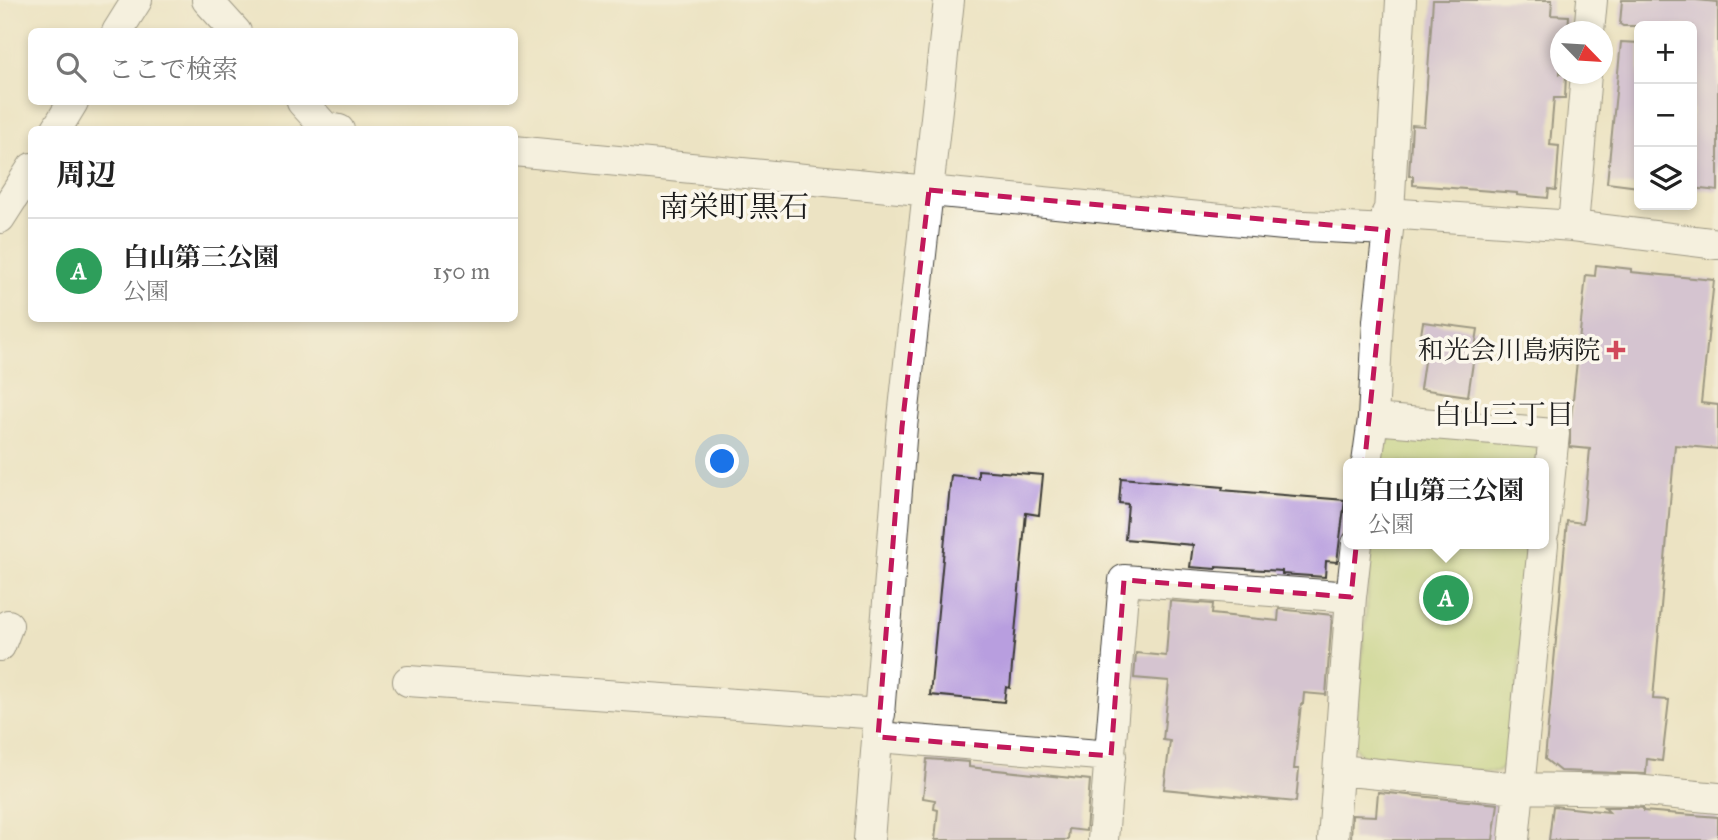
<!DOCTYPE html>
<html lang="ja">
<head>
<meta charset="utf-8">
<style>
  body { margin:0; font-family:"IM FELL Great Primer","Noto Serif JP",serif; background:#f2f2f2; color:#222 }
  .controls { position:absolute; right:21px; top:21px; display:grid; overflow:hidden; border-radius:10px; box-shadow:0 4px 10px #0003 }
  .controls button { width:63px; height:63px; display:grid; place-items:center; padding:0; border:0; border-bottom:2px solid #e0e0e0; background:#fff; color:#222; font:35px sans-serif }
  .compass { position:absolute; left:1550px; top:21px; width:63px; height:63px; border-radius:50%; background:#fff; box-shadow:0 4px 10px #0003; rotate:115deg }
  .you { position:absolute; left:723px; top:462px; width:24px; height:24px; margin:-18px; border:5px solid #fff; border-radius:50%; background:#1a73e8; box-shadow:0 0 0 10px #1a73e833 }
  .badge { display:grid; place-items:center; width:46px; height:46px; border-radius:50%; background:#0f766e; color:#fff; font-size:23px; font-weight:700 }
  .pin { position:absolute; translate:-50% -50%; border:4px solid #fff; box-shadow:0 2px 7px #0006 }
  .popup { position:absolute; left:1343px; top:458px; width:206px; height:91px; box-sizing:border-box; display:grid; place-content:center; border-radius:10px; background:#fff; filter:drop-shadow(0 2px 5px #0005); font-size:23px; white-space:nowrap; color:#767676 }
  .popup b { font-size:26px; color:#222 }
  .popup::after { content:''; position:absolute; left:50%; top:100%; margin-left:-14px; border:14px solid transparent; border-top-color:#fff }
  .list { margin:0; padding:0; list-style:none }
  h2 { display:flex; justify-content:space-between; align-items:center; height:91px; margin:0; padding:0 28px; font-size:30px }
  h2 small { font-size:23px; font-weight:400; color:#767676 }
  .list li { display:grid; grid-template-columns:46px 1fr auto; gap:21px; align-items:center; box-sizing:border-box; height:105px; padding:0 28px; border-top:2px solid #e0e0e0 }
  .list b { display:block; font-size:26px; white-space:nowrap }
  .list p { margin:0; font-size:23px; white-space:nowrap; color:#767676 }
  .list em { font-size:23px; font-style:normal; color:#767676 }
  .icon { flex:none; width:38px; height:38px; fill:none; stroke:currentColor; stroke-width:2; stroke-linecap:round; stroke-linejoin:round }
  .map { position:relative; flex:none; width:1718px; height:840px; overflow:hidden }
  .search { position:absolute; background:#fff; box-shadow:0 4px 10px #0003; left:28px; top:28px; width:490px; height:77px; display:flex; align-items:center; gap:18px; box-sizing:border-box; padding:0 24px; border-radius:10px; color:#767676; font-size:26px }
  .panel { position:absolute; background:#fff; box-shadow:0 4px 10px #0003; left:28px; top:126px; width:490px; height:196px; border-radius:10px }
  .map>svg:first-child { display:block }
  .green { fill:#b5cf75; stroke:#687648; stroke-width:2 }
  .building { fill:#b89edf }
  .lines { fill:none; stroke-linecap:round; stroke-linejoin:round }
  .street-casing { stroke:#3b3a35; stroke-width:32 }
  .street { stroke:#fff; stroke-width:30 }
  .marked { fill:none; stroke:#c2185b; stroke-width:5; stroke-dasharray:14 9; stroke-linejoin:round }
  .poi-dot { fill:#d1495b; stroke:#fbf7ec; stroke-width:2.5 }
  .labels { text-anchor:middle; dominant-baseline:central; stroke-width:7; stroke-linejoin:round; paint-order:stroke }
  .poi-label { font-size:26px; fill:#1c1c1c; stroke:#fbf7ec; text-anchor:end }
  .neighbourhood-label { font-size:28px; fill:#1c1c1c; stroke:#fbf7ec }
  .quarter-label { font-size:30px; fill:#1c1c1c; stroke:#fbf7ec }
</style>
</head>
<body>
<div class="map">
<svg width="1718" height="840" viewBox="0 0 1718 840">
  <rect width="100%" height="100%" fill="#fbf7ec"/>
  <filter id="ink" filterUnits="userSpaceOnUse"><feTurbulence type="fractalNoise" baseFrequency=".0143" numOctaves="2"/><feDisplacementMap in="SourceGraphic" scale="14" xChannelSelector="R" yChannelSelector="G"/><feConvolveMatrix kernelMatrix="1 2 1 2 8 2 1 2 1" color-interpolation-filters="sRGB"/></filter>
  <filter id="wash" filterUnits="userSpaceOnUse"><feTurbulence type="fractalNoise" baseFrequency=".00686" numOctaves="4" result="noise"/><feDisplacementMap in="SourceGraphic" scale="28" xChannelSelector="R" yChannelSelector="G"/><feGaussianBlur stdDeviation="1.57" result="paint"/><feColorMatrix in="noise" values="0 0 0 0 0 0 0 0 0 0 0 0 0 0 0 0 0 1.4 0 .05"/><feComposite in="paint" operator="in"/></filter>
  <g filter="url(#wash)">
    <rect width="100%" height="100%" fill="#ece3c3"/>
    <!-- green -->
    <path class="green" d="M1395,428L1526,441L1538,450L1536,463H1379L1381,443Z
      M1372,544H1530L1511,761L1497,772L1366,761L1354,746Z"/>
    <g id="blocks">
      <!-- building -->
      <path class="building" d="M1433,0H1552L1551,15L1569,16L1568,32H1560V74H1566L1565,98H1554L1550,145L1559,146L1556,190L1549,189L1548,198L1517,195V193L1413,185V176H1409L1412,125L1424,126Z
        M1622,0H1696L1718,2V191L1692,188V26H1623L1620,24Z
        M1621,42L1639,43V187L1607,183Z
        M1596,265L1631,269V272L1714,280L1701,403L1718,405V449L1675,445L1653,699L1669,700L1662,761L1647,759L1646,774L1560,771L1545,759L1567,521L1583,523L1590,449L1570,447V428L1586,275L1595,276Z
        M1423,322L1478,329L1468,396L1420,389L1426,348L1419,347Z
        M978,470L1043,475L1039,515L1026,513L1010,688L1006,687L1004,702L930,695L951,475L978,478Z
        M1121,478L1223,487L1222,490L1345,500L1337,562L1326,561L1325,577L1282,574V571L1216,567V569L1190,567L1193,545L1125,539L1128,504L1119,503Z
        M1170,601L1213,604L1212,614L1278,621L1279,609L1332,615L1326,695L1304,693L1303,704H1301L1294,769H1299L1296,802L1164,789L1170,741L1163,740L1169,681L1134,678L1136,653L1166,656Z
        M927,759L969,762V767L1090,780L1086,831L1069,829L1068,840H935L938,810L934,809L935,800L923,798Z
        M1378,792L1498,804L1493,840H1351L1352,815L1376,816Z
        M1553,806L1609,812L1604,807H1633L1643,808V811L1718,817V840H1549Z"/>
    </g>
  </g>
  <g filter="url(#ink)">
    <use href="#blocks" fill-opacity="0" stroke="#3b3a35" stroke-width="2"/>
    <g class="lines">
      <defs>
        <path id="street" d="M207,0L236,32
          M117,32L137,0
          M1589,32L1592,0
          M302,102L325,127L339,130
          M56,130L73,102
          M514,151L1284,225L1388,230
          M1387,213L1573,226L1718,244
          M0,218L32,168
          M1573,226L1586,74
          M1373,419L1554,434L1544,531
          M1367,463L1373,419L1378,321L1388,230L1401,0
          M0,646L8,625
          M408,681L880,714
          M878,737L1111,756
          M1339,770L1518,788L1634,790L1718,798
          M869,840L902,427L949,0
          M1103,840L1124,580L1351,597
          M1333,840L1351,597L1357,544
          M1514,840L1543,544"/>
      </defs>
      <!-- street casing -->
      <use href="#street" class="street-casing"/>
      <!-- street -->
      <use href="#street" class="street"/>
    </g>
  </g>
  <!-- marked area -->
  <path d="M0 0H1718V840H0ZM929,190L1388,230L1351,597L1124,580L1111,756L878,737L902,427Z" fill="#ece3c3" fill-opacity=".55" fill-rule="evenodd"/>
  <path class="marked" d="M929,190L1388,230L1351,597L1124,580L1111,756L878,737L902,427Z"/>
  <!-- markers -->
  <path class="poi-dot" d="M1612.5 339.5h7v7h7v7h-7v7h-7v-7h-7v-7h7z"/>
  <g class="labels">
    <!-- poi labels -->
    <g class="poi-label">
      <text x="1600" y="350">和光会川島病院</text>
    </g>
    <!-- neighbourhood labels -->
    <g class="neighbourhood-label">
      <text x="1504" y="414">白山三丁目</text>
    </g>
    <!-- quarter labels -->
    <g class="quarter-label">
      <text x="734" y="207">南栄町黒石</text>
    </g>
  </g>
</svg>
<div class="controls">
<button>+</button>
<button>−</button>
<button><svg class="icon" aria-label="layers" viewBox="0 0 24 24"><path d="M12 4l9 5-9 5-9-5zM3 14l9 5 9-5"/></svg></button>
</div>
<svg class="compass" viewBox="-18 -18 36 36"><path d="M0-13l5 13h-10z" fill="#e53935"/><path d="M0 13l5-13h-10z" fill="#767676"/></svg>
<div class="you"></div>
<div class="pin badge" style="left:1446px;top:598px;background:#2e9e5b">A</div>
<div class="popup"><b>白山第三公園</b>公園</div>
<div class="search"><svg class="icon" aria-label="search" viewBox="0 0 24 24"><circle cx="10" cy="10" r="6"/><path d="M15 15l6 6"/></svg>ここで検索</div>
<section class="panel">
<h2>周辺<small></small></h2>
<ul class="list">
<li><span class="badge" style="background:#2e9e5b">A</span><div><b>白山第三公園</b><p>公園</p></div><em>150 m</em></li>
</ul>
</section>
</div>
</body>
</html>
